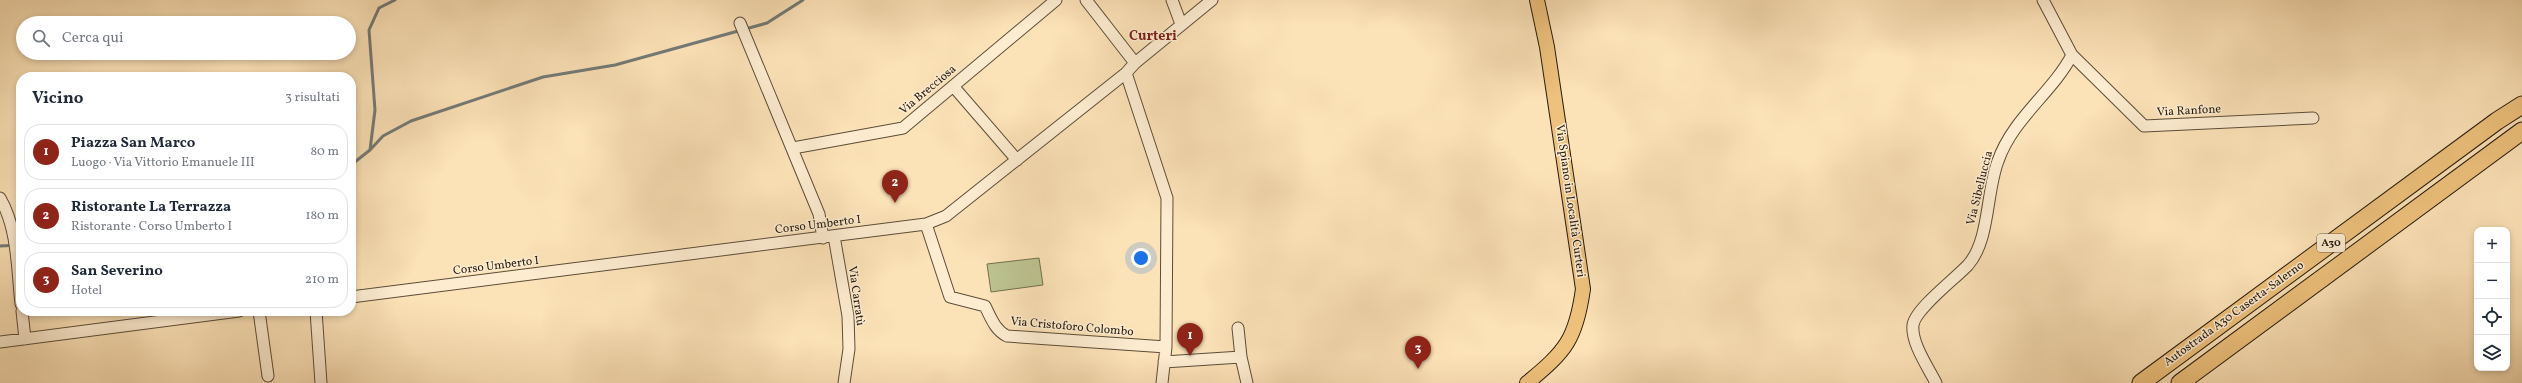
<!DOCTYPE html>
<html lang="it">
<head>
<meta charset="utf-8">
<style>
  body { margin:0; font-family:Vollkorn,serif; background:#f2f2f3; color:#1f2937 }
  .controls { position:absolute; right:12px; bottom:12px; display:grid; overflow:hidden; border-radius:8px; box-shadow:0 2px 6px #0003 }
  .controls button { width:36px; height:36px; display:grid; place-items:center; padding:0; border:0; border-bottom:1px solid #e0e1e3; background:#fff; color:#1f2937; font:20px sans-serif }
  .you { position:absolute; left:1141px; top:258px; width:14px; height:14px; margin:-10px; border:3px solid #fff; border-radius:50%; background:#1a73e8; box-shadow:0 0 0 6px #1a73e833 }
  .badge { display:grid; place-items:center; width:26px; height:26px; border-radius:50%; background:#8f2418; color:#fff; font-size:13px; font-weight:700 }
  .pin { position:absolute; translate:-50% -33px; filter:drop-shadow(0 1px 2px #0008) }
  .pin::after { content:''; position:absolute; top:21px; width:14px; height:12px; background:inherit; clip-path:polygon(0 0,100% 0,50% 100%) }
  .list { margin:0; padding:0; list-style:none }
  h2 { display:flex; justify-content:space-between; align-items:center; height:52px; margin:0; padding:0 16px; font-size:17px }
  h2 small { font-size:13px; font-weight:400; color:#747a83 }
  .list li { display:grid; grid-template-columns:26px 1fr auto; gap:12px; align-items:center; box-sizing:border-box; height:56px; margin:0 8px 8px; padding:0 8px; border:1px solid #e0e1e3; border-radius:16px }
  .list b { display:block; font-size:15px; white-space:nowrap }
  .list p { margin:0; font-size:13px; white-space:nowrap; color:#747a83 }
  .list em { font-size:13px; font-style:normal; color:#747a83 }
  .icon { flex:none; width:22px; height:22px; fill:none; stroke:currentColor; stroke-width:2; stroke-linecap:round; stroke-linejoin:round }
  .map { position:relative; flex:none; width:2522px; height:383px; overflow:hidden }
  .search { position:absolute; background:#fff; box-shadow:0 2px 6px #0003; left:16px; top:16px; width:340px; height:44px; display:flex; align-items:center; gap:10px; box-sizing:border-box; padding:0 14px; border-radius:22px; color:#747a83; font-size:15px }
  .panel { position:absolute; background:#fff; box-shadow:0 2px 6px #0003; left:16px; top:72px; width:340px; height:244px; border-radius:16px }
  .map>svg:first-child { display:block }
  .green { fill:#bcc491; stroke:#717050 }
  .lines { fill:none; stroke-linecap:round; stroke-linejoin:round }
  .stream { stroke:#737a76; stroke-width:3 }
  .minor-casing { stroke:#5c4d39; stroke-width:13 }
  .major-casing { stroke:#261b0f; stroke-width:16 }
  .highway-casing { stroke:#261b0f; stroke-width:19 }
  .minor { stroke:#fdecd0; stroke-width:11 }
  .major { stroke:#eec17c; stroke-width:14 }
  .highway { stroke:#eec17c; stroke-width:17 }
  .labels { text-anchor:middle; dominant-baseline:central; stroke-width:3; stroke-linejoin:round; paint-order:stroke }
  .shield { fill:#fdecd0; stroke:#665a49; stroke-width:1 }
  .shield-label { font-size:11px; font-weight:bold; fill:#261b0f }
  .street-label { font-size:12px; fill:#261b0f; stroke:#fdecd0 }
  .quarter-label { font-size:14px; font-weight:bold; fill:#7a1f14; stroke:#fdecd0 }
</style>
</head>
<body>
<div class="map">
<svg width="2522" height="383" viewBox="0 0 2522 383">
  <rect width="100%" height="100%" fill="#fce2b7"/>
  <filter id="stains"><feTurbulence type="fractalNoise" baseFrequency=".005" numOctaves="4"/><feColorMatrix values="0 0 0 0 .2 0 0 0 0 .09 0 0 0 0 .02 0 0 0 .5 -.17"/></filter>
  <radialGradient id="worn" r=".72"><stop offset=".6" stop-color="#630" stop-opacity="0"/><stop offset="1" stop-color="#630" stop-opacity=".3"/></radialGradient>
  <!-- green -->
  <path class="green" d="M1039,258L1043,285L991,292L987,264Z"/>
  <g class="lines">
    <!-- stream -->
    <path class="stream" d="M370,150L383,136L411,121L543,77L615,65L767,23L803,0
      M351,165L370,150L375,110L369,30L379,8L395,0
      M0,246L21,245"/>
    <defs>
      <path id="minor" d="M1086,0L1135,63
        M1172,0L1181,24
        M740,23L819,214L823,238
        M2072,55L2144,126L2313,118
        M1126,73L1167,198L1166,347L1162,383
        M953,86L1017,160
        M793,148L903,128L1056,0
        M0,198C18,229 17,268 21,304
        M926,224L950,297L985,306C991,318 995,330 1007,336L1166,347
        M834,236L848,316L849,349L844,383
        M351,297L926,224L946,216L1126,73L1135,63L1212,0
        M22,311L25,339
        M259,311L268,376
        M316,311L321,383
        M1238,328L1241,357L1247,383
        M0,342L239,311
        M1164,362L1241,357
        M1936,383C1928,367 1911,343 1913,325C1915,309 1956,278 1968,265C1990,240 1986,192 1998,161C2013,118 2052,93 2072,55L2043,0"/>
      <path id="major" d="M1527,383C1566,351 1576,339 1583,289L1547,47L1537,0"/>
      <path id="highway" d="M2141,383L2497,121L2522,105
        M2180,383L2522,131"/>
    </defs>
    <!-- minor casing -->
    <use href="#minor" class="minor-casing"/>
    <!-- major casing -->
    <use href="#major" class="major-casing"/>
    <!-- highway casing -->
    <use href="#highway" class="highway-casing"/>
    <!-- minor -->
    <use href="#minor" class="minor"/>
    <!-- major -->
    <use href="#major" class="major"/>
    <!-- highway -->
    <use href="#highway" class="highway"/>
  </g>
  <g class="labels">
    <!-- shield labels -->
    <rect class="shield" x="2317" y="234" width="28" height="18" rx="3"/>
    <g class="shield-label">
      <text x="2331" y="243">A30</text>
    </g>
    <!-- street labels -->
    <g class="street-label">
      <text transform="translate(928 90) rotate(-40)">Via Brecciosa</text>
      <text transform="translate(2189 111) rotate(-3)">Via Ranfone</text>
      <text transform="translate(1980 188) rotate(-76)">Via Sibelluccia</text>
      <text transform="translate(1570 201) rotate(82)">Via Spiano in Località Curteri</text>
      <text transform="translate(818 225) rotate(-7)">Corso Umberto I</text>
      <text transform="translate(496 266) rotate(-7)">Corso Umberto I</text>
      <text transform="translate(856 296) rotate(82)">Via Carratù</text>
      <text transform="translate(2234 314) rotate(-36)">Autostrada A30 Caserta-Salerno</text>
      <text transform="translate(1072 327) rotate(5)">Via Cristoforo Colombo</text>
    </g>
    <!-- quarter labels -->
    <g class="quarter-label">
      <text x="1153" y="36">Curteri</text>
    </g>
  </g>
  <rect width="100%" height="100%" filter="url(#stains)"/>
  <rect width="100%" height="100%" fill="url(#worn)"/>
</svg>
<div class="controls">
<button>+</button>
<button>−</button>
<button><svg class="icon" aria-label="locate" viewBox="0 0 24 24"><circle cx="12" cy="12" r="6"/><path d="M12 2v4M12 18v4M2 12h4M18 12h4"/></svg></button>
<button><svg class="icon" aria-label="layers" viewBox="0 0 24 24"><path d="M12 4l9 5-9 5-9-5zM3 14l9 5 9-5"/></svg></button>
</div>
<div class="you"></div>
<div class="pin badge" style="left:1190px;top:356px">1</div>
<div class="pin badge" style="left:895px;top:203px">2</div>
<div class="pin badge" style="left:1418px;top:369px">3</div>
<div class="search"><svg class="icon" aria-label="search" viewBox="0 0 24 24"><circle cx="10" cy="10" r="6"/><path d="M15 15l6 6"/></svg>Cerca qui</div>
<section class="panel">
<h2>Vicino<small>3 risultati</small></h2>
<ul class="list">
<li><span class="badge">1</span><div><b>Piazza San Marco</b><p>Luogo · Via Vittorio Emanuele III</p></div><em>80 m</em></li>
<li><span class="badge">2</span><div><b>Ristorante La Terrazza</b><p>Ristorante · Corso Umberto I</p></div><em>180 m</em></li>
<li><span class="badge">3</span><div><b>San Severino</b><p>Hotel</p></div><em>210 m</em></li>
</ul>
</section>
</div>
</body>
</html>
